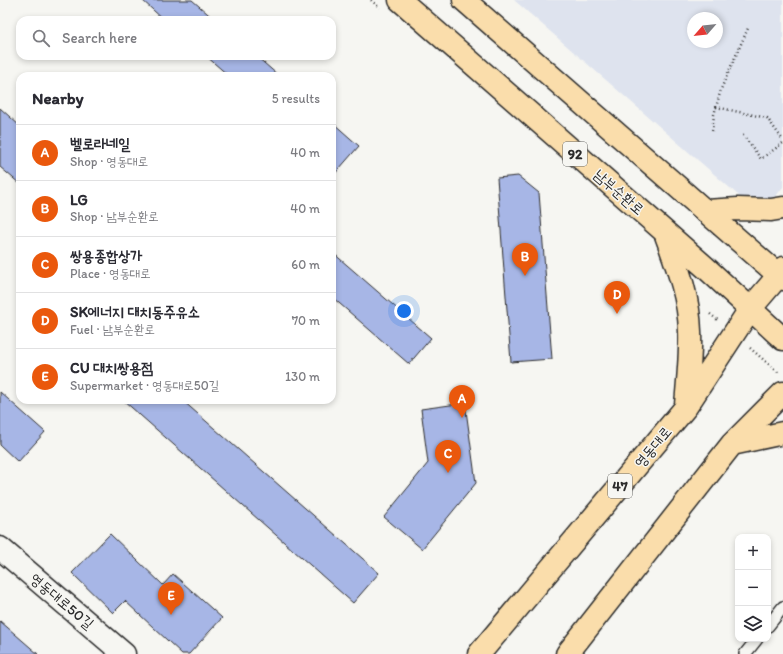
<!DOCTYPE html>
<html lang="en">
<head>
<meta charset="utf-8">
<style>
  body { margin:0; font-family:Itim,"Poor Story",sans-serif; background:#f7f7f7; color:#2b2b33 }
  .controls { position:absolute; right:12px; bottom:12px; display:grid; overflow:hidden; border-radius:8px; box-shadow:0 2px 6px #0003 }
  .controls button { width:36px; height:36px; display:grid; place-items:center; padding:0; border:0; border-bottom:1px solid #e1e1e2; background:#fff; color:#2b2b33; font:20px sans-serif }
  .compass { position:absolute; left:687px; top:12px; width:36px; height:36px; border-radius:50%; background:#fff; box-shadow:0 2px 6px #0003; rotate:242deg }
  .you { position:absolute; left:404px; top:311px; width:14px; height:14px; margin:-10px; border:3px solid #fff; border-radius:50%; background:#1a73e8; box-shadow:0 0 0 6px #1a73e833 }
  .badge { display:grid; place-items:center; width:26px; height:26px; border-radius:50%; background:#ea580c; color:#fff; font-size:13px; font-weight:700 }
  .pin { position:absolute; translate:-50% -33px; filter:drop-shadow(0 1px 2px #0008) }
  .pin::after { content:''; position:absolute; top:21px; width:14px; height:12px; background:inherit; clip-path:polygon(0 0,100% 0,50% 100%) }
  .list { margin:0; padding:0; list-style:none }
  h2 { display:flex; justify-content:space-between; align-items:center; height:52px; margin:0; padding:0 16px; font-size:17px }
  h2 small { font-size:13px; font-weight:400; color:#7c7c81 }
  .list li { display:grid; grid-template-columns:26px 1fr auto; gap:12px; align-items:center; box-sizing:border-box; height:56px; padding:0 16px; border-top:1px solid #e1e1e2 }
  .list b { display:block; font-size:15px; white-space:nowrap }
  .list p { margin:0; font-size:13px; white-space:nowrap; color:#7c7c81 }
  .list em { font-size:13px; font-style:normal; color:#7c7c81 }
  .icon { flex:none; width:22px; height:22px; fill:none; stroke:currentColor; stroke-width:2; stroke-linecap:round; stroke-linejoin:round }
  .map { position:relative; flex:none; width:783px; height:654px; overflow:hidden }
  .search { position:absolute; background:#fff; box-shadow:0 2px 6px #0003; left:16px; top:16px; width:320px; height:44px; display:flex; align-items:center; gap:10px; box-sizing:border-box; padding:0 14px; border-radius:12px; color:#7c7c81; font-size:15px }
  .panel { position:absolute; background:#fff; box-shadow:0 2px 6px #0003; left:16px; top:72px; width:320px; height:332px; border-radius:12px }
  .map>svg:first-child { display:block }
  .built { fill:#dee3ee; fill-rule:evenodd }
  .building { fill:#a7b6e6; stroke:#2b2b2b }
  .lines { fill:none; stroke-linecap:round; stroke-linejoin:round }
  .lane-casing { stroke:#2b2b2b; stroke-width:14 }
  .street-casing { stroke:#2b2b2b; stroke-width:25 }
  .primary-casing { stroke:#2b2b2b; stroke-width:25 }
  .path { stroke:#2b2b2b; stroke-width:2.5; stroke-dasharray:1 3; stroke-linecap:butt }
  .lane { stroke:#f6f6f2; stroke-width:11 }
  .street { stroke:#f6f6f2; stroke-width:22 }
  .primary { stroke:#faddab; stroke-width:22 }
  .labels { text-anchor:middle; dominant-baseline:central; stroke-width:3; stroke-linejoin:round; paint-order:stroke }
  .shield { fill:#f6f6f2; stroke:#686867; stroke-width:1 }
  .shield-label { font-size:14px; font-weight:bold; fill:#2b2b2b }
  .street-label { font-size:15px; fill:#2b2b2b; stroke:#f6f6f2 }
</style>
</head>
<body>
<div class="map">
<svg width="783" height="654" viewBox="0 0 783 654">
  <rect width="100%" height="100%" fill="#f6f6f2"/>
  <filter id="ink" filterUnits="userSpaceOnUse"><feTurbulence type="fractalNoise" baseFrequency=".025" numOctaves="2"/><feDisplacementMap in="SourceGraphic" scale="8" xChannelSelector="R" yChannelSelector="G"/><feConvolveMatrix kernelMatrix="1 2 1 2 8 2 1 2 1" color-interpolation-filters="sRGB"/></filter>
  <g filter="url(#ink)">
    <!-- built -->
    <path class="built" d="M514,0H783V187L761,215ZM693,18H717V42H693Z"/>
    <!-- building -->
    <path class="building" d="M142,0H192L215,20H164Z
      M206,56H256L279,76H229Z
      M0,108L20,126V184L0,167Z
      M332,122L359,146L332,177Z
      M518,176L539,193L552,359L511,362L497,178Z
      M332,252L431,338L409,364L332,297Z
      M0,392L45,432L18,462L0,445Z
      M123,400H182L379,573L353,603Z
      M465,403L476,483L422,549L384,517L428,463L421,409Z
      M110,534L163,585L173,574L222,618L189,654H182L125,601L113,613L72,573Z
      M0,621L38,654H0Z"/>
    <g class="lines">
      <defs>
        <path id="lane" d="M768,626L783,607
          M745,654L757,639"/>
        <path id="street" d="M0,548L124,654"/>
        <path id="primary" d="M400,0L705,267L783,339
          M464,0L783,279
          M706,211L738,209L771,210L783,208
          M666,235C677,266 689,297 690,331C691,355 688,380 686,405
          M732,444L783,433
          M479,654L686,407L750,309L779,275L783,268
          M567,654L732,444L783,393"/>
      </defs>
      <!-- lane casing -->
      <use href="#lane" class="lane-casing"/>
      <!-- street casing -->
      <use href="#street" class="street-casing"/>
      <!-- primary casing -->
      <use href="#primary" class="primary-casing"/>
      <!-- path -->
      <path class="path" d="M371,0L380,8
        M716,107L767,118L783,140
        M712,131L714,115L721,89L749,26
        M743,135L761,159L783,143
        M710,314L719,321
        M750,348L779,373"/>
      <!-- lane -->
      <use href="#lane" class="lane"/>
      <!-- street -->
      <use href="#street" class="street"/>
      <!-- primary -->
      <use href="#primary" class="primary"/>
    </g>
  </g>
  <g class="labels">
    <!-- shield labels -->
    <g class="shield">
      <rect x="563" y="142" width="24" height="24" rx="3"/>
      <rect x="608" y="474" width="24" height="24" rx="3"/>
    </g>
    <g class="shield-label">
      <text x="575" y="154">92</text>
      <text x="620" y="486">47</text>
    </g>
    <!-- street labels -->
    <g class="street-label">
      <text transform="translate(619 192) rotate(41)">남부순환로</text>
      <text transform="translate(653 447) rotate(-50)">영동대로</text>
      <text transform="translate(62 601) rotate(40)">영동대로50길</text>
    </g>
  </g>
</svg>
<div class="controls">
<button>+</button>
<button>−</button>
<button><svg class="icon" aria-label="layers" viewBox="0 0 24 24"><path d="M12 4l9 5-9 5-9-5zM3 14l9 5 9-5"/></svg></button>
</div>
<svg class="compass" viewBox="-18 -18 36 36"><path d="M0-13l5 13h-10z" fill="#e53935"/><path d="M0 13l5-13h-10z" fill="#7c7c81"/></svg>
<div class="you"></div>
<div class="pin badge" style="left:462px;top:418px">A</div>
<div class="pin badge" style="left:525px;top:276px">B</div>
<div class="pin badge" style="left:448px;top:473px">C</div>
<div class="pin badge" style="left:617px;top:314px">D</div>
<div class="pin badge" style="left:171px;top:615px">E</div>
<div class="search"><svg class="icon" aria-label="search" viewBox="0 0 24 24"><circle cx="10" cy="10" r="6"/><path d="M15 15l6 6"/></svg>Search here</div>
<section class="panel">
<h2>Nearby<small>5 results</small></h2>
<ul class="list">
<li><span class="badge">A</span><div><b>벨로라네일</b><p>Shop · 영동대로</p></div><em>40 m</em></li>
<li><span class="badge">B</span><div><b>LG</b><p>Shop · 남부순환로</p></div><em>40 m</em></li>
<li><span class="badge">C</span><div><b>쌍용종합상가</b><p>Place · 영동대로</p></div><em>60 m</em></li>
<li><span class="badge">D</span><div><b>SK에너지 대치동주유소</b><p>Fuel · 남부순환로</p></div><em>70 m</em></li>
<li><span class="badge">E</span><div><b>CU 대치쌍용점</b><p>Supermarket · 영동대로50길</p></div><em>130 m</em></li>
</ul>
</section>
</div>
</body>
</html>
